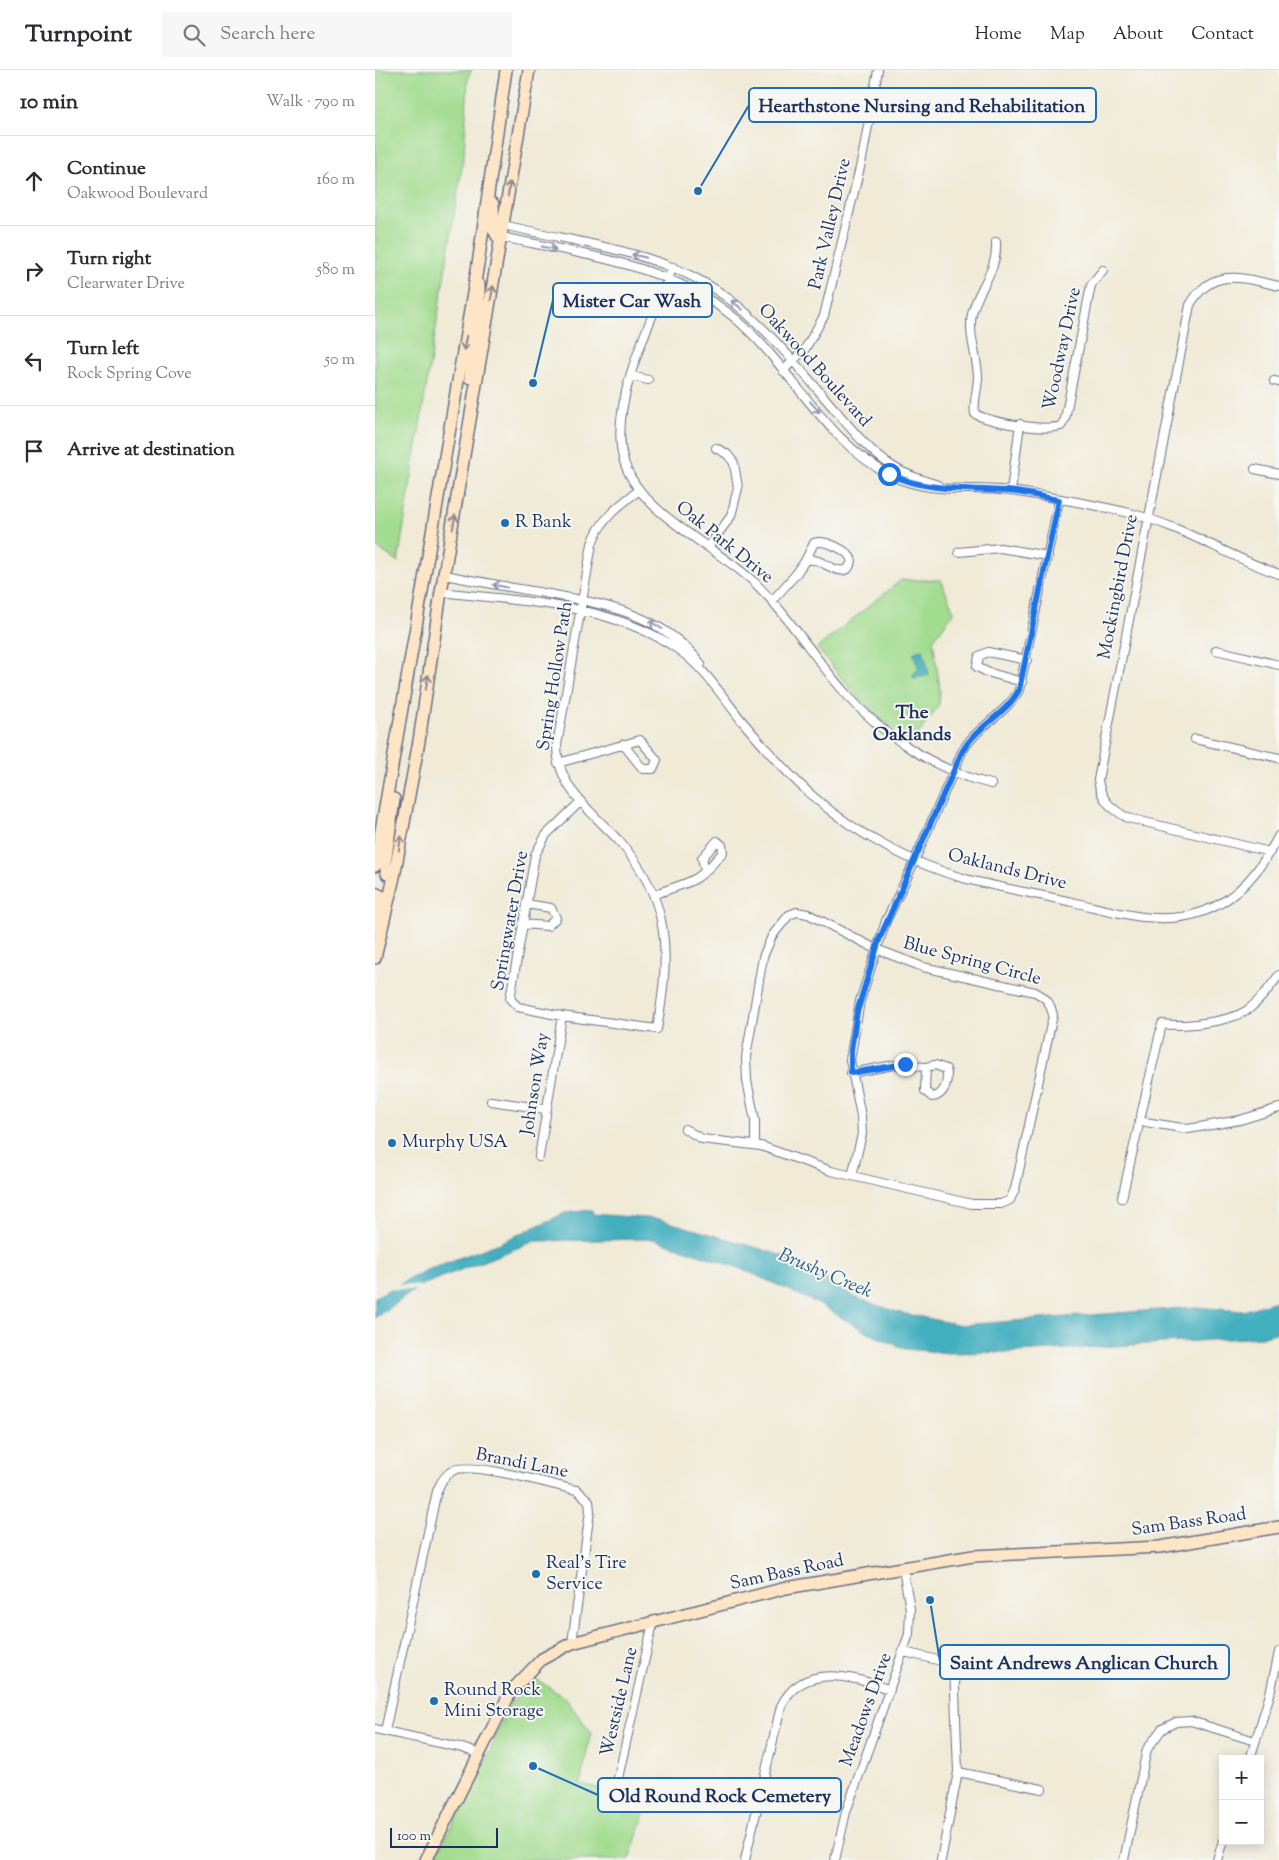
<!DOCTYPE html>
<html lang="en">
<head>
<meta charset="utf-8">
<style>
  body { margin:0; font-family:"Sorts Mill Goudy",serif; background:#f7f7f7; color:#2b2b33 }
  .controls { position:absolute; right:15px; bottom:15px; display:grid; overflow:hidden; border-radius:0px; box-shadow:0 2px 12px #0003 }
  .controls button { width:45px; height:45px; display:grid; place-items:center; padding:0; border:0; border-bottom:1px solid #e1e1e2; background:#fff; color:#2b2b33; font:25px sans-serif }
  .scale { position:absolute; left:15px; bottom:12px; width:108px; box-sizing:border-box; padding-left:5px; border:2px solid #1b2f5e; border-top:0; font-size:14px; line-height:18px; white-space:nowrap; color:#1b2f5e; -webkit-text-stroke:4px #f6f6f2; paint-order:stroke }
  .stop { position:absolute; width:15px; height:15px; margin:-11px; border:4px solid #1a73e8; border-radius:50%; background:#fff }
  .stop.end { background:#1a73e8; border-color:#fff; box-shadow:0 1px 5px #0008 }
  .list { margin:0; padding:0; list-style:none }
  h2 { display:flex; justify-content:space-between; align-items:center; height:65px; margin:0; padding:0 20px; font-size:21px }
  h2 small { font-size:16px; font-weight:400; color:#7c7c81 }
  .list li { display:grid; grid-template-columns:32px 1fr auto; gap:15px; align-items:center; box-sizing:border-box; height:90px; padding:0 20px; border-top:1px solid #e1e1e2 }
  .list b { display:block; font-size:19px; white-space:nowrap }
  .list p { margin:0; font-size:16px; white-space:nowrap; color:#7c7c81 }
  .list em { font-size:16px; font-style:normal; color:#7c7c81 }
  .icon { flex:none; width:28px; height:28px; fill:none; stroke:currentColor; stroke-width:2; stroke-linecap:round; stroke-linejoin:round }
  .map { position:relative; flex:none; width:904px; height:1790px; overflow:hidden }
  header { display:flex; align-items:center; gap:30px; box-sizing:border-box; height:70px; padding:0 25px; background:#fff; border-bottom:1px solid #e1e1e2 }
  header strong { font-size:24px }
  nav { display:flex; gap:28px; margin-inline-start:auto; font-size:18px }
  .search { width:350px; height:45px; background:#f7f7f7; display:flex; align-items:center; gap:12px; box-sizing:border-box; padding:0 18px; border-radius:0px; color:#7c7c81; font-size:19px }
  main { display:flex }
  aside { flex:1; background:#fff }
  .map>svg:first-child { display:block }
  .green { fill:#a2dc8f; stroke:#5e8676 }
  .water { fill:#42afbf; stroke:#2e6f8e }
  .pier { fill:#f0ead6 }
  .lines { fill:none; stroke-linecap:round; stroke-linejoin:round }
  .minor-casing { stroke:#667088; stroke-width:10 }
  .secondary-casing { stroke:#667088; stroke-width:14 }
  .minor { stroke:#fff; stroke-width:8 }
  .secondary { stroke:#fee5c5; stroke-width:11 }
  .oneway { stroke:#8c8a92 }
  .oneway2 { stroke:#8d97ae }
  .route { stroke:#1a73e8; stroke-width:6 }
  .poi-dot { fill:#1f6fb2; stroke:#f6f6f2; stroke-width:2 }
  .labels { text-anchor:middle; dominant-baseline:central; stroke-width:4; stroke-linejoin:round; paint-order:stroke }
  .street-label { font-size:18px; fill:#1b2f5e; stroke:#f6f6f2 }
  .poi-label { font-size:18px; fill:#1b2f5e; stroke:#f6f6f2; text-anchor:start }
  .neighbourhood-label { font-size:19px; font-weight:bold; fill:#1b2f5e; stroke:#f6f6f2 }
  .water-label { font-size:19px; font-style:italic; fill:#295c80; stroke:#f6f6f2 }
  .leader { fill:none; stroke:#1f6fb2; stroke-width:2 }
  .callout-dot { fill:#1f6fb2; stroke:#f6f6f2; stroke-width:2 }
  .callout { fill:#f6f6f2; stroke:#1f6fb2; stroke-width:2 }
  .callout-label { font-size:19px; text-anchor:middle; font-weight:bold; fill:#1b2f5e }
</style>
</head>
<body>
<header>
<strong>Turnpoint</strong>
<div class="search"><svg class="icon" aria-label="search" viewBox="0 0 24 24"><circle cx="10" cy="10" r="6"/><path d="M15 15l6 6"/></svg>Search here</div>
<nav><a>Home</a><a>Map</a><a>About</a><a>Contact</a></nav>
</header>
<main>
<aside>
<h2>10 min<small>Walk · 790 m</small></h2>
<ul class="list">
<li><svg class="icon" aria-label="ahead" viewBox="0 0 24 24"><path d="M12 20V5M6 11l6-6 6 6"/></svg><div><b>Continue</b><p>Oakwood Boulevard</p></div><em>160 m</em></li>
<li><svg class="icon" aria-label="right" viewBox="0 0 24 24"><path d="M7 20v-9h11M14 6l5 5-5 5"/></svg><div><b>Turn right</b><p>Clearwater Drive</p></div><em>580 m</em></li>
<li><svg class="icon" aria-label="left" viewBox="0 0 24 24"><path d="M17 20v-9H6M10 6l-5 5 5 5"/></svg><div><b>Turn left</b><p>Rock Spring Cove</p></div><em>50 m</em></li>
<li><svg class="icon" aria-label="arrive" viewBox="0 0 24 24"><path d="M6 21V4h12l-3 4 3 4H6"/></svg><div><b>Arrive at destination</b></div></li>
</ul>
</aside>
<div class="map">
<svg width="904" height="1790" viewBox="0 0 904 1790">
  <rect width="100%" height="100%" fill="#f6f6f2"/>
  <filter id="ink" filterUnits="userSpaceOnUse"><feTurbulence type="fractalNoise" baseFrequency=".02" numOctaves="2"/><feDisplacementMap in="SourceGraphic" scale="10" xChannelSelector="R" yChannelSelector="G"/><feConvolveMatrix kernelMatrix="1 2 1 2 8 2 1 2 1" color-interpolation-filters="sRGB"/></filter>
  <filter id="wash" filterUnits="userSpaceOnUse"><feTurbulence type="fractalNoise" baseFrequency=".0096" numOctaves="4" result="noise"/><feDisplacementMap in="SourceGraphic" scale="20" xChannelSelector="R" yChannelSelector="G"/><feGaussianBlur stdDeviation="1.12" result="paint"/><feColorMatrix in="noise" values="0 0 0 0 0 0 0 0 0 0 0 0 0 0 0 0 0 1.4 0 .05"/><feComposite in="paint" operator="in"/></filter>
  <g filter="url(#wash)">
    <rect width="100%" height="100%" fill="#f0ead6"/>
    <!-- green -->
    <path class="green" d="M0,0H97L93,7L89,84L23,492L0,476Z
      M526,510H566L579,542L558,570L565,620L564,635L537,673L500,644L478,622L442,578Z
      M158,1607L190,1628L216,1662L205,1714L274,1729L254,1790H59L116,1679L132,1638Z"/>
    <!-- water -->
    <path class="water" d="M548,579L554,605L539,609L538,604L544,599L538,583Z
      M217,1140V1144L283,1149L359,1171L422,1190L481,1228L522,1242L586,1255L821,1237L868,1241L904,1230V1262L886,1267L644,1282L574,1283L530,1279L491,1262L442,1233L367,1199L279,1169L160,1171L47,1215L0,1248V1227L51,1200L125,1173L190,1143Z"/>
    <!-- pier -->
    <path class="pier" d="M16,1214L49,1216L43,1221L9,1218Z"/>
  </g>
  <g filter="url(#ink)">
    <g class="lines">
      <defs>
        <path id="minor" d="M129,155C205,174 289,180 354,229C395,260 427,302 461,341C478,361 495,382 517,396C531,405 547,410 563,415
          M127,167C208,185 295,194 361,249C415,295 450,372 515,405C555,425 594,416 636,421C676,427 718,434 758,444C809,457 854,487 904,504
          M621,172C623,202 603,217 597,244C593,265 602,285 603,306C603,319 598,331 600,344C618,353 667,361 686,356L690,349L716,215L728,200
          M298,197C277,248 234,333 248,388C262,443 340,475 380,513C414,546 439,588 471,624C508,665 561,701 616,714
          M408,301L430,279L449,246L487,89L503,0
          M257,306L273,310
          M899,311L904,312
          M880,399L904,404
          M636,421L645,354
          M334,476L356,446L363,418L359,393L352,384L341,378
          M584,482L625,478L673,486
          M70,505C101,511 132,517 163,522C224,533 286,542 326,594
          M66,522C143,531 230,533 298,576C327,594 346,625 367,651C390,678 414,706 441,729C483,765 538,794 591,809C626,818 662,824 697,832C739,841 784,857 827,842C864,829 886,799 904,765
          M397,531L421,504L430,491C445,484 458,506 473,499L477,491C474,480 449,469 439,473L430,491
          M841,580L904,595
          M647,612L612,602L602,597L604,586L613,582L652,590
          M820,669L904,688
          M183,693L265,670L282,690L278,699H268L248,674
          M205,732L171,765L160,785L135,929L143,937L187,946L282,959C295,886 297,830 244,771C217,741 182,719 182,675L217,474C225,450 243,436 263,421
          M895,782L753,748C736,739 726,730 723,710L815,235C837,196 868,208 904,216
          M279,825C292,819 307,816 320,809C331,803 340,791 348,782L347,775L342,771L327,788L330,800
          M147,854L173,856L181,848L176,838L151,834
          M476,1003L519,995L551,997L550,1021L557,1027C570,1026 574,1010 571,999L560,995L551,997
          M116,1031L171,1039
          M764,1051L813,1059L865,1050L904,1038
          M310,1059L327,1069L386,1076L456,1101L597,1134H626L635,1130L640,1119L678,945C675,933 672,928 660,922L548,897L501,879L433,844L422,842L414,845L397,866L388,887L371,987L372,1011L380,1050V1075
          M164,1087L187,946
          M477,1106L487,1064L486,1046L475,990L485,931L511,851L534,803L587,682C601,656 630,646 644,620L684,430
          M747,1128L787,954C809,957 858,952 875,938C887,929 895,917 904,905
          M529,1582L579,1594L583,1702L566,1790
          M0,1659L84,1677L105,1684
          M10,1661L62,1421C65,1413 70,1404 79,1400C100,1392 177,1415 202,1420L214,1431L215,1441L197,1573
          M875,1689L895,1624L904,1582
          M583,1702L667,1719
          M241,1717L278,1553
          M370,1790L406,1636C427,1592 480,1606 515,1620
          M460,1790L471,1742L534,1564L535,1539L528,1499
          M749,1790L772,1679L787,1659L801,1652L816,1651L880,1671
          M842,1790L848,1771"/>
        <path id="secondary" d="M118,134L119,160L122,166L127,167
          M95,308L104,243V215
          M19,729L10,794L12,804L19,807
          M0,796L103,194L131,0
          M0,823L6,826L0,858
          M0,888L19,807L44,671L66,522L154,0
          M51,1790L136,1621L167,1589L197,1573L411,1518L598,1486L785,1477L904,1457"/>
      </defs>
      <!-- minor casing -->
      <use href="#minor" class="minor-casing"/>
      <!-- secondary casing -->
      <use href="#secondary" class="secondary-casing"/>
      <!-- minor -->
      <use href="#minor" class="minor"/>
      <!-- secondary -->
      <use href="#secondary" class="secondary"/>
    </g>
    <!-- one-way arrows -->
    <defs><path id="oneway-shaft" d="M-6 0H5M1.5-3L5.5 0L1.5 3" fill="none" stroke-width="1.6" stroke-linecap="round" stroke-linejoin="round" transform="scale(1.25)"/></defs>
    <g class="oneway">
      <use href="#oneway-shaft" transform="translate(134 119) rotate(-82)"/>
      <use href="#oneway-shaft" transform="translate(117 223) rotate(-80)"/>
      <use href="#oneway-shaft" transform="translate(90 273) rotate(100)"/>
      <use href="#oneway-shaft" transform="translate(79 452) rotate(-80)"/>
      <use href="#oneway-shaft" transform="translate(52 612) rotate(-81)"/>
      <use href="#oneway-shaft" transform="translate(25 773) rotate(-80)"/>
    </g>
    <g class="oneway2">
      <use href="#oneway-shaft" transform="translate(174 178) rotate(12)"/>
      <use href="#oneway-shaft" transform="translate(264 186) rotate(-167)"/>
      <use href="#oneway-shaft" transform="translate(362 235) rotate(-141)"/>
      <use href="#oneway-shaft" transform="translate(440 337) rotate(48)"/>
      <use href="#oneway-shaft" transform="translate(125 516) rotate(-169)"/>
      <use href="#oneway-shaft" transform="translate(281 555) rotate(-148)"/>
    </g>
  </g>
  <g class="lines" filter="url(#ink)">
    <!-- route -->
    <path class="route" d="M514,404C552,422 590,418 631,421C649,422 667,427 684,430L644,620C630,646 601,656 587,682L504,870L482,942L476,980V1003L530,994"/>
  </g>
  <!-- markers -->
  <g class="poi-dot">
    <circle cx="130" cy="453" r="5"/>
    <circle cx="17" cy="1073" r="5"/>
    <circle cx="161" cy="1504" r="5"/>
    <circle cx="59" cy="1631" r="5"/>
  </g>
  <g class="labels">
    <!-- street labels -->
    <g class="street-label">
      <text transform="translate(456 154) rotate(-77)">Park Valley Drive</text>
      <text transform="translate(688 279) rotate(-78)">Woodway Drive</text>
      <text transform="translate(439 296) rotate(48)">Oakwood Boulevard</text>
      <text transform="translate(349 473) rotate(39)">Oak Park Drive</text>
      <text transform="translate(744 517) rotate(-79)">Mockingbird Drive</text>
      <text transform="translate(181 606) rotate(-81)">Spring Hollow Path</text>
      <text transform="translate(632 800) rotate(14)">Oaklands Drive</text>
      <text transform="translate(136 851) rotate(-80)">Springwater Drive</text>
      <text transform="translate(597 892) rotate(15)">Blue Spring Circle</text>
      <text transform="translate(161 1014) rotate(-81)">Johnson Way</text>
      <text transform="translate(147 1394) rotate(11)">Brandi Lane</text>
      <text transform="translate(814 1453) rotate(-8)">Sam Bass Road</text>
      <text transform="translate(412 1503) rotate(-12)">Sam Bass Road</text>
      <text transform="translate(245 1632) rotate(-77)">Westside Lane</text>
      <text transform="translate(492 1640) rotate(-70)">Meadows Drive</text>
    </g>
    <!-- poi labels -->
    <g class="poi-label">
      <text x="140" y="453">R Bank</text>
      <text x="27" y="1073">Murphy USA</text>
      <text x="171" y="1494">Real’s Tire<tspan x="171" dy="21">Service</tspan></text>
      <text x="69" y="1621">Round Rock<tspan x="69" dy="21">Mini Storage</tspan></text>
    </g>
    <!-- neighbourhood labels -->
    <g class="neighbourhood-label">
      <text x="537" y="643">The<tspan x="537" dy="22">Oaklands</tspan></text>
    </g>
    <!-- water labels -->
    <g class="water-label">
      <text transform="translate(450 1204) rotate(23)">Brushy Creek</text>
    </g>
  </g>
  <!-- callouts -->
  <path class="leader" d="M323 121L374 35M158 313L178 230M555 1530L565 1592M158 1696L223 1725"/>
  <g class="callout-dot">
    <circle cx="323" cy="121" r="5"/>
    <circle cx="158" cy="313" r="5"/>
    <circle cx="555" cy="1530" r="5"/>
    <circle cx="158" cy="1696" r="5"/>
  </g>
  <g class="callout">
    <rect x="374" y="18" width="347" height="34" rx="5"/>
    <rect x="178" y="213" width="159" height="34" rx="5"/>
    <rect x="565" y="1575" width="289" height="34" rx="5"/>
    <rect x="223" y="1708" width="243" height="34" rx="5"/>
  </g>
  <g class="callout-label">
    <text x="547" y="42">Hearthstone Nursing and Rehabilitation</text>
    <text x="257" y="237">Mister Car Wash</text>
    <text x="709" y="1599">Saint Andrews Anglican Church</text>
    <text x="345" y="1732">Old Round Rock Cemetery</text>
  </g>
</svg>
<div class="controls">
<button>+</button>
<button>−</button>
</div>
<div class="scale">100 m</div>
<div class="stop" style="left:514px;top:404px"></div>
<div class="stop end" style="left:530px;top:994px"></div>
</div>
</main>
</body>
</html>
